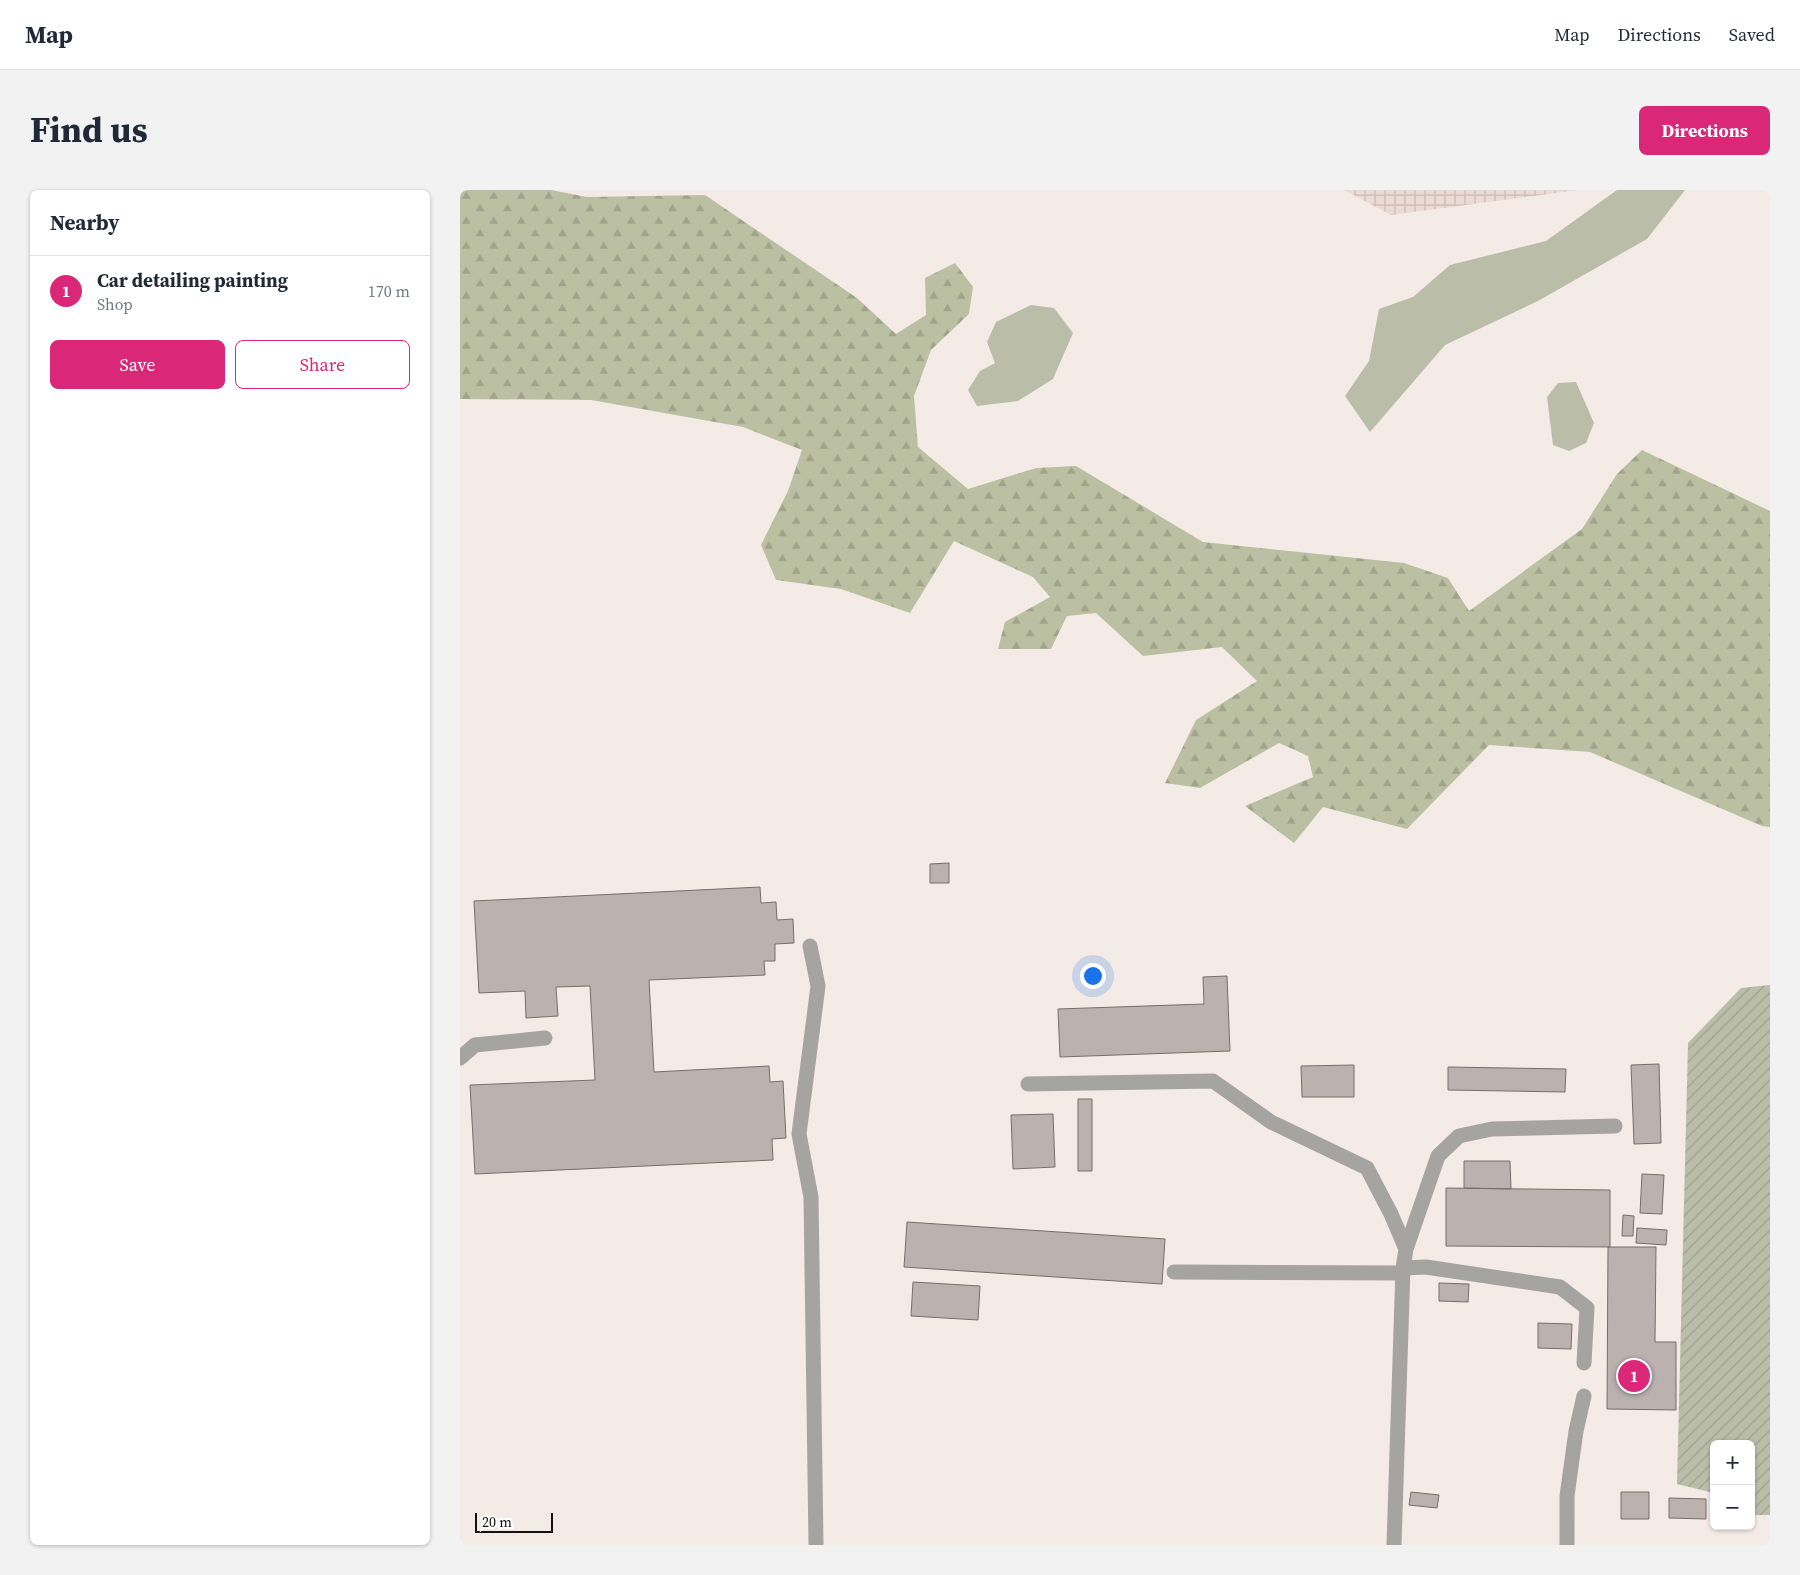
<!DOCTYPE html>
<html lang="en">
<head>
<meta charset="utf-8">
<style>
  body { margin:0; font-family:"Source Serif 4",serif; background:#f2f2f3; color:#1f2937 }
  .controls { position:absolute; right:15px; bottom:15px; display:grid; overflow:hidden; border-radius:8px; box-shadow:0 1px 4px #0004 }
  .controls button { width:45px; height:45px; display:grid; place-items:center; padding:0; border:0; border-bottom:1px solid #e0e1e3; background:#fff; color:#1f2937; font:25px sans-serif }
  .scale { position:absolute; left:15px; bottom:12px; width:78px; box-sizing:border-box; padding-left:5px; border:2px solid #141110; border-top:0; font-size:14px; line-height:18px; white-space:nowrap; color:#141110; -webkit-text-stroke:4px #fff; paint-order:stroke }
  .you { position:absolute; left:632px; top:785px; width:18px; height:18px; margin:-12px; border:4px solid #fff; border-radius:50%; background:#1a73e8; box-shadow:0 0 0 8px #1a73e833 }
  .badge { display:grid; place-items:center; width:32px; height:32px; border-radius:50%; background:#db2777; color:#fff; font-size:16px; font-weight:700 }
  .pin { position:absolute; translate:-50% -50%; border:2px solid #fff; box-shadow:0 1px 5px #0006 }
  .list { margin:0; padding:0; list-style:none }
  h2 { display:flex; justify-content:space-between; align-items:center; height:65px; margin:0; padding:0 20px; font-size:21px }
  h2 small { font-size:16px; font-weight:400; color:#747a83 }
  .list li { display:grid; grid-template-columns:32px 1fr auto; gap:15px; align-items:center; box-sizing:border-box; height:70px; padding:0 20px; border-top:1px solid #e0e1e3 }
  .list b { display:block; font-size:19px; white-space:nowrap }
  .list p { margin:0; font-size:16px; white-space:nowrap; color:#747a83 }
  .list em { font-size:16px; font-style:normal; color:#747a83 }
  .actions { display:flex; gap:10px; padding:15px 20px }
  .actions a { flex:1; padding:11px 0; border:1px solid #db2777; border-radius:8px; text-align:center; font-size:18px; color:#db2777 }
  .actions .main { background:#db2777; color:#fff }
  .map { position:relative; flex:none; width:1310px; height:1355px; overflow:hidden; border-radius:8px }
  header { display:flex; align-items:center; gap:30px; box-sizing:border-box; height:70px; padding:0 25px; background:#fff; border-bottom:1px solid #e0e1e3 }
  header strong { font-size:24px }
  nav { display:flex; gap:28px; margin-inline-start:auto; font-size:18px }
  .intro { display:flex; align-items:center; justify-content:space-between; box-sizing:border-box; height:120px; padding:0 30px }
  h1 { margin:0; font-size:35px }
  .button { padding:12px 22px; border-radius:8px; background:#db2777; color:#fff; font-size:18px; font-weight:700 }
  main { display:flex; gap:30px; padding:0 30px }
  aside { flex:1; background:#fff; border-radius:8px; box-shadow:0 1px 4px #0004 }
  .map>svg:first-child { display:block }
  .industrial { fill:url(#industrial-grid) }
  .green { fill:#babda8 }
  .forest { fill:url(#forest-firs) }
  .garden { fill:url(#garden-furrows) }
  .building { fill:#bbb2b0; stroke:#766e6b }
  .lines { fill:none; stroke-linecap:round; stroke-linejoin:round }
  .minor { stroke:#a6a4a1; stroke-width:15 }
</style>
</head>
<body>
<header>
<strong>Map</strong>
<nav><a>Map</a><a>Directions</a><a>Saved</a></nav>
</header>
<div class="intro"><h1>Find us</h1><a class="button">Directions</a></div>
<main>
<aside>
<h2>Nearby<small></small></h2>
<ul class="list">
<li><span class="badge">1</span><div><b>Car detailing painting</b><p>Shop</p></div><em>170 m</em></li>
</ul>
<div class="actions"><a class="main">Save</a><a>Share</a></div>
</aside>
<div class="map">
<svg width="1310" height="1355" viewBox="0 0 1310 1355">
  <defs>
    <pattern id="industrial-grid" width="8" height="8" patternUnits="userSpaceOnUse" patternTransform="scale(1.25)"><rect width="8" height="8" fill="#ecdbd4"/><path d="M0 4h8M4 0v8" fill="none" stroke="#cabbb5"/></pattern>
    <pattern id="forest-firs" width="22" height="20" patternUnits="userSpaceOnUse" patternTransform="scale(1.25)"><rect width="22" height="20" fill="#bbc0a2"/><path d="M5 1l3.5 6h-7zM16 11l3.5 6h-7z" fill="#a0a48a"/></pattern>
    <pattern id="garden-furrows" width="10" height="10" patternUnits="userSpaceOnUse" patternTransform="scale(1.25)"><rect width="10" height="10" fill="#babda8"/><path d="M-1 1l2-2M0 10L10 0M9 11l2-2" fill="none" stroke="#9fa190"/></pattern>
  </defs>
  <rect width="100%" height="100%" fill="#f4ebe7"/>
  <!-- industrial -->
  <path class="industrial" d="M884,0H1118L931,25Z"/>
  <!-- green -->
  <path class="green" d="M1157,0H1225L1187,49L1078,111L985,155L910,242L885,206L909,171L919,119L953,107L990,75L1086,51Z
    M571,115L594,118L613,143L593,189L558,211L517,216L508,200L520,181L535,173L527,152L536,132Z
    M1116,192L1134,233L1126,253L1109,261L1093,255L1087,207L1098,193Z"/>
  <!-- forest -->
  <path class="forest" d="M0,0H91L127,7L245,5L397,108L436,144L466,125L465,88L495,73L513,97L509,124L471,160L454,206L458,257L508,299L576,278L616,276L743,352L944,373L988,388L1009,421L1122,339L1157,284L1182,260L1310,321V637L1302,636L1130,562L1029,555L947,639L863,617L834,653L785,616L853,587L848,566L819,553L740,598L705,593L736,530L797,491L762,457L683,466L636,423L607,426L591,459H538L545,432L590,407L573,387L494,351L450,423L381,399L316,390L301,355L328,301L342,260L283,237L131,210L0,209Z"/>
  <!-- garden -->
  <path class="garden" d="M1310,795V1325H1291V1254H1254V1303L1217,1294L1228,853L1281,798Z"/>
  <!-- building -->
  <path class="building" d="M489,673V693H470V674Z
    M300,697L301,713L316,712L317,730L333,729L334,753L315,754V771H304L305,785L189,790L194,882L309,876L310,892L323,891L326,948L312,949L313,970L15,984L10,895L135,890L130,796L96,797L98,826L66,828L65,801L19,803L14,711Z
    M767,786L770,861L600,867L598,819L744,814L743,787Z
    M1199,874L1201,953L1174,954L1171,875Z
    M894,875V907H842L841,876Z
    M988,877L1106,879L1105,902L988,900Z
    M618,909H632V981H618Z
    M593,924L595,977L553,979L551,925Z
    M1004,971H1050L1051,999L1004,998Z
    M1182,984L1204,985L1202,1024L1180,1023Z
    M986,998L1150,1000V1057L986,1056Z
    M1163,1025L1174,1026L1173,1046H1162Z
    M447,1032L705,1049L702,1094L444,1077Z
    M1177,1038L1207,1040L1206,1055L1176,1053Z
    M1148,1057H1196L1195,1152H1216V1220L1147,1219Z
    M453,1092L520,1096L518,1130L451,1126Z
    M979,1093L1009,1094L1008,1112L979,1111Z
    M1078,1133L1112,1134L1111,1159L1078,1158Z
    M951,1302L979,1305L977,1318L949,1315Z
    M1161,1302H1189V1329H1161Z
    M1209,1308L1246,1309V1329L1209,1328Z"/>
  <g class="lines">
    <!-- minor -->
    <path class="minor" d="M350,756L358,796L339,944L351,1007L356,1355
      M0,868L15,855L85,848
      M568,894L753,891L811,932L907,978L931,1024L946,1059L943,1078L934,1355
      M946,1059L978,966L999,946L1032,939L1155,936
      M943,1078L966,1077L1100,1097L1127,1118L1124,1173
      M714,1082L943,1083
      M1107,1355V1306L1116,1241L1124,1206"/>
  </g>
</svg>
<div class="controls">
<button>+</button>
<button>−</button>
</div>
<div class="scale">20 m</div>
<div class="you"></div>
<div class="pin badge" style="left:1174px;top:1186px">1</div>
</div>
</main>
</body>
</html>
